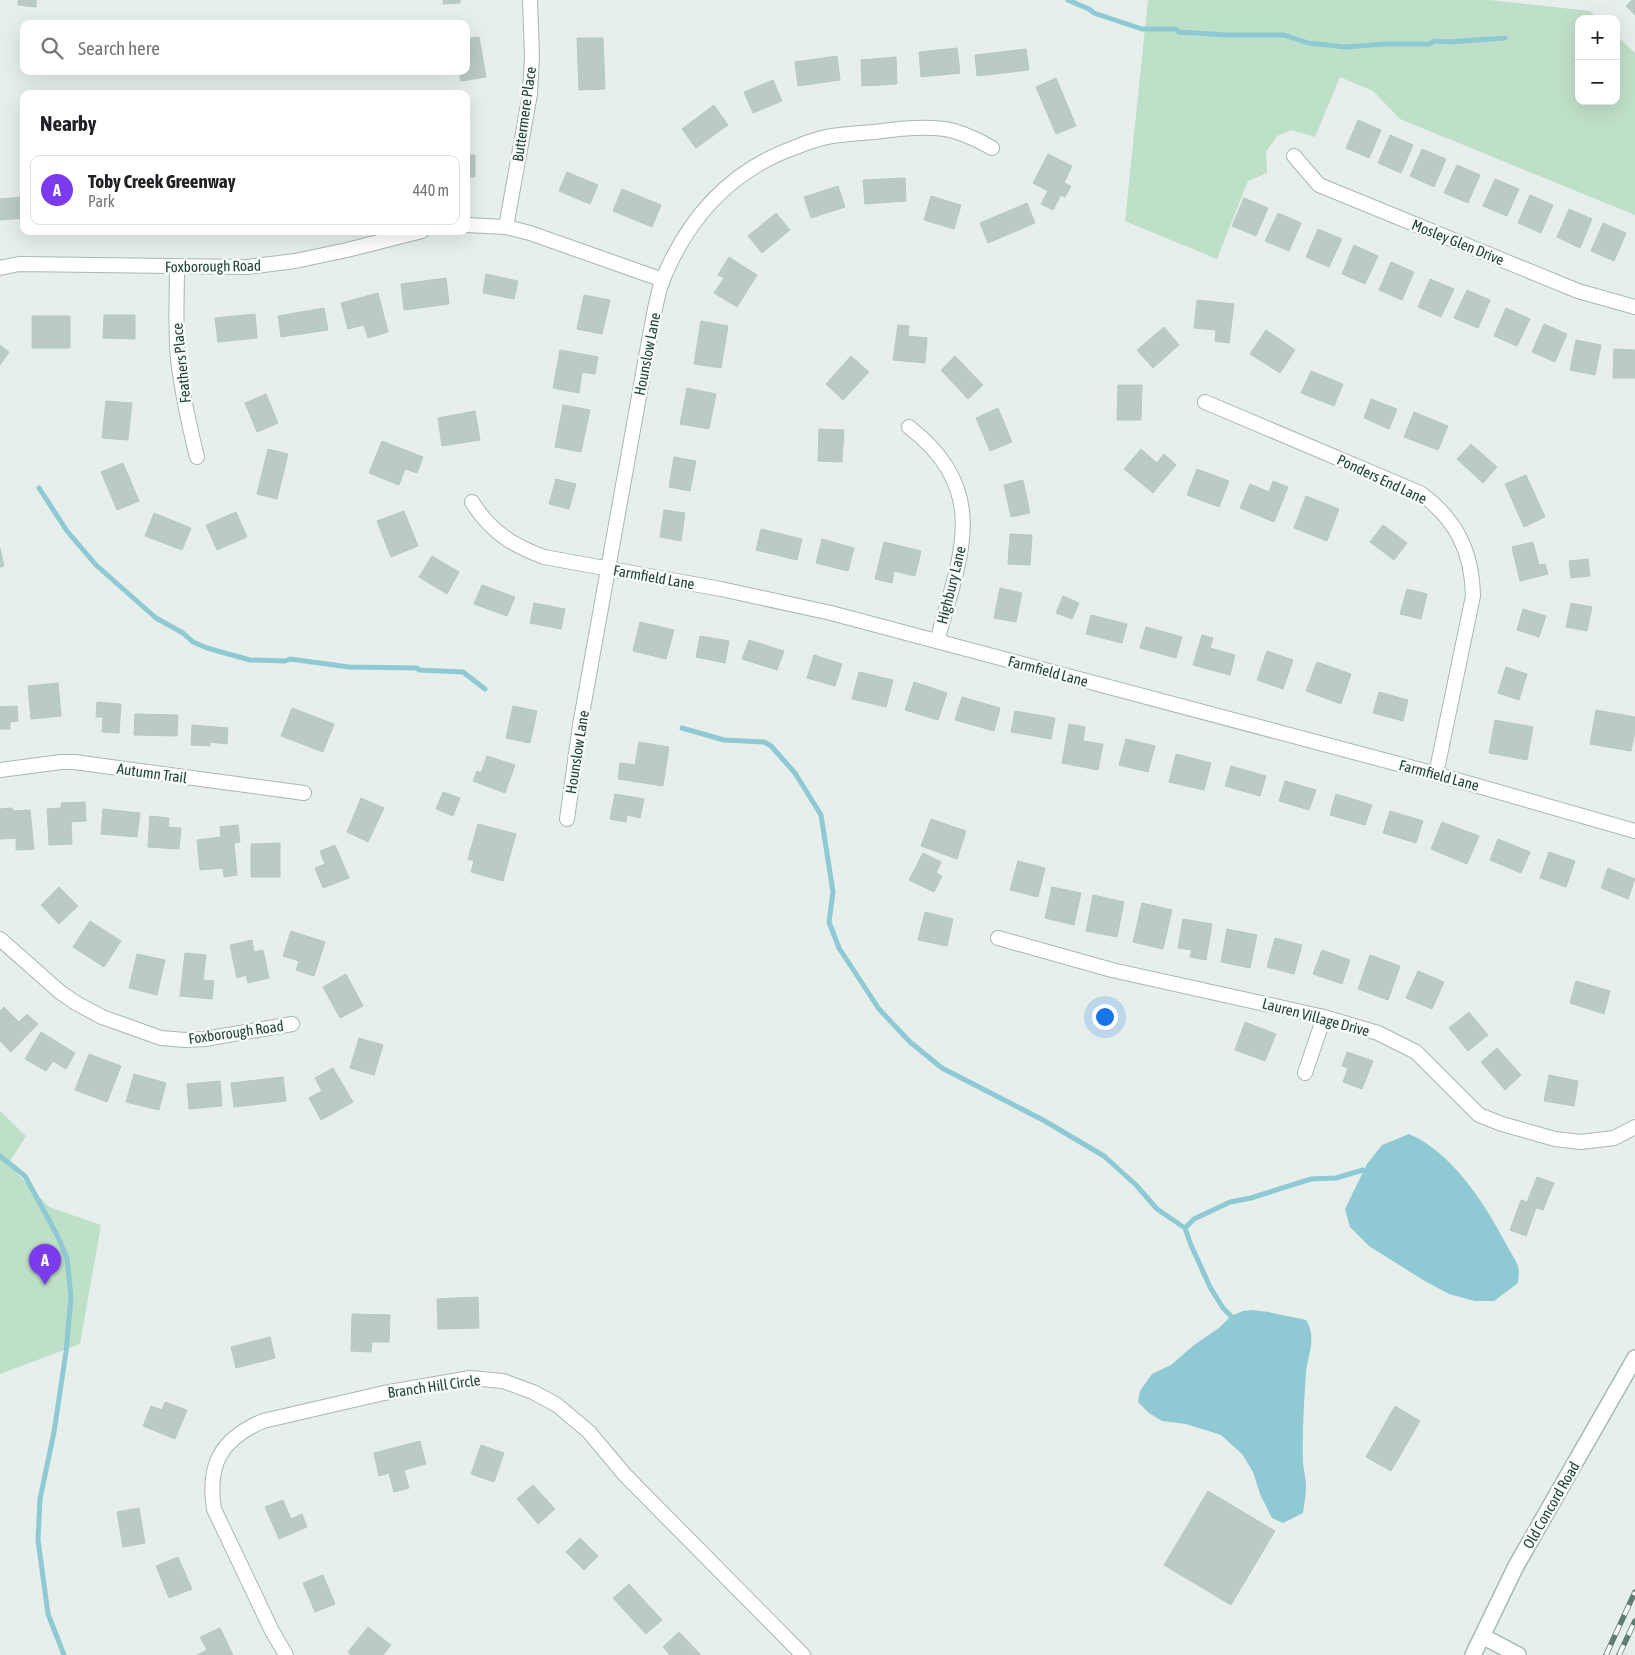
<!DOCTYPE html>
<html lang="en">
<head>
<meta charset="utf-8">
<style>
  body { margin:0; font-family:"Asap Condensed",sans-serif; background:#f6f6f6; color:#202124 }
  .controls { position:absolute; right:15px; top:15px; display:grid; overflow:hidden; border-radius:10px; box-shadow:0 5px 20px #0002 }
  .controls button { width:45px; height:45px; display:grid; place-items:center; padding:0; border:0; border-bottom:1px solid #e0e0e0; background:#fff; color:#202124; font:25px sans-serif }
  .you { position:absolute; left:1104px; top:1016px; width:18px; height:18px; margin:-12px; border:4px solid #fff; border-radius:50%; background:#1a73e8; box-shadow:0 0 0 8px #1a73e833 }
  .badge { display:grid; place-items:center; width:32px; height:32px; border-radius:50%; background:#7c3aed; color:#fff; font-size:16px; font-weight:700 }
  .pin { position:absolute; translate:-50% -41px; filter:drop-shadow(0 1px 2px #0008) }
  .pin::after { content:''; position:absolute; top:26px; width:18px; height:15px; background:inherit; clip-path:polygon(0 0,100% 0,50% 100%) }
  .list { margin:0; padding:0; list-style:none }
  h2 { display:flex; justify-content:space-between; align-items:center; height:65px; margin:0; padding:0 20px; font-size:21px }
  h2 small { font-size:16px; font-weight:400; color:#757577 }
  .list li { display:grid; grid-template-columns:32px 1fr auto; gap:15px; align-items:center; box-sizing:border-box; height:70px; margin:0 10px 10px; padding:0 10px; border:1px solid #e0e0e0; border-radius:10px }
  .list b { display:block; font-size:19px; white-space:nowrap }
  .list p { margin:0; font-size:16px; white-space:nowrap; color:#757577 }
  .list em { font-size:16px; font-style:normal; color:#757577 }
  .icon { flex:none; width:28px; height:28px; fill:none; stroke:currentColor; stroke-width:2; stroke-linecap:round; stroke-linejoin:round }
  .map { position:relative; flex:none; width:1635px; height:1655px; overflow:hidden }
  .search { position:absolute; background:#fff; box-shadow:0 5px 20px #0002; left:20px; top:20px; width:450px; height:55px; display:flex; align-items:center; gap:12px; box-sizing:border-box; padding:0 18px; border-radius:10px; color:#757577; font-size:19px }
  .panel { position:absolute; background:#fff; box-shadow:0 5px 20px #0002; left:20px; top:90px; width:450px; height:145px; border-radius:10px }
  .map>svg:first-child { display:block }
  .green { fill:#bfe0c8 }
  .water { fill:#8ec9d4 }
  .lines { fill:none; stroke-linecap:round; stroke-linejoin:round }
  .stream { stroke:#8ec9d4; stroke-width:5 }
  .building { fill:#bbcac4; stroke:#b8c9c2 }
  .street-casing { stroke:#a8b8b2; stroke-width:16 }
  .secondary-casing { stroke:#a4bbb3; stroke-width:18 }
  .street { stroke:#fff; stroke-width:14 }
  .secondary { stroke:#fff; stroke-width:15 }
  .rail-casing { stroke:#5f7d75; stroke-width:5.5 }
  .rail { stroke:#f7fbf9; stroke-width:4; stroke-dasharray:11; stroke-linecap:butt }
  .labels { text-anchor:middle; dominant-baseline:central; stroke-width:5; stroke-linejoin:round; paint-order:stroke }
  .street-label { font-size:15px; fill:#24423a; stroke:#f7fbf9 }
</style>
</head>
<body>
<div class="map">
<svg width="1635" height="1655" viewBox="0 0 1635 1655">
  <rect width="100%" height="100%" fill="#e6efeb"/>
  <!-- green -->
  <path class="green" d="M1148,0H1490L1590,11L1598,19H1579V101H1616V35L1635,53V215L1400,119L1373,91L1340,77L1315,137L1291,130L1277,136L1266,152L1267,173L1248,181L1217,259L1125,221Z
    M0,1111L26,1136L8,1164L49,1207L101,1225L80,1344L0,1374Z"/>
  <!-- water -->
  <path class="water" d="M1409,1134C1452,1152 1485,1204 1506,1244C1510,1252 1518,1262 1519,1271C1519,1275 1518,1279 1518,1283L1494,1301H1475L1449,1294L1423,1280L1369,1246L1350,1227L1345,1209L1367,1164L1382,1145Z
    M1253,1310L1268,1312L1306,1320C1317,1336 1308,1355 1306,1372C1304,1402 1302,1434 1303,1464C1304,1471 1306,1479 1306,1487C1306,1496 1304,1504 1303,1513L1283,1523L1272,1518L1260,1494L1253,1472L1242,1454L1221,1435L1186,1424L1162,1421L1149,1413L1138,1402L1140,1391L1152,1374L1171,1365L1194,1345L1219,1328L1231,1316L1243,1311Z"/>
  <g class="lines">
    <!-- stream -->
    <path class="stream" d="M1068,0L1089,9L1094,13L1142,29H1176L1179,32L1226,35H1284L1308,43L1346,47L1384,44H1429L1435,41L1449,42L1505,38
      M39,488L67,531L96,565L156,618L183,633L193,642L207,648L250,660L285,661L290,659L349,667L417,668L419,670L463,672L485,689
      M682,728L724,740L764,742L771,746L795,773L821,815L833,892L829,922L839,948L879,1009L910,1042L942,1068L1043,1120L1104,1156L1136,1185L1157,1209L1185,1228L1191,1245L1210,1287L1223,1308L1231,1316L1232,1322
      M0,1156L25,1176L57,1235L67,1258L71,1297L66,1352L54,1432L40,1499L38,1540L48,1614L64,1655
      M1185,1228L1194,1219L1230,1202L1251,1198L1311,1179L1336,1178L1363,1170L1369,1174"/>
  </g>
  <!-- building -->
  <path class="building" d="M18,0H36V7L18,5Z
    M443,0H460V3L443,4Z
    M1632,0H1635V15L1626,6Z
    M479,37L486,77L461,81L459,71H466V39Z
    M577,38H603L605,89L579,90Z
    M957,48L960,73L921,77L919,52Z
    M1026,49L1029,70L977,76L975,55Z
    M837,56L840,80L798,86L795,62Z
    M896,57L897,84L862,86L861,60Z
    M1056,78L1076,126L1056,134L1036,87Z
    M773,80L782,101L753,113L744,92Z
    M714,105L728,125L696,148L682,129Z
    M1358,120L1381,130L1369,158L1346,148Z
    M1390,135L1413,145L1401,173L1378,163Z
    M1422,149L1446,159L1434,187L1410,176Z
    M1048,154L1072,166L1064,183L1071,186L1065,197L1061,195L1053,210L1041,204L1048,191L1033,183Z
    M466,155H475V177H466Z
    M1457,165L1480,175L1468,203L1444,193Z
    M567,172L598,185L590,204L559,191Z
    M905,178L906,201L865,204L863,180Z
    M1495,179L1519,189L1507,216L1483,206Z
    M838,186L845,207L811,218L804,197Z
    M622,189L661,205L652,227L613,211Z
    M1530,195L1553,205L1541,233L1518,223Z
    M931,196L961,205L954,229L924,220Z
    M23,197L24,218L0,220V199Z
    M1244,198L1268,208L1256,236L1232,226Z
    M1027,203L1035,223L988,243L980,223Z
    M1569,209L1592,219L1580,248L1557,237Z
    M776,213L790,230L762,253L748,236Z
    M1278,213L1301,223L1289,251L1265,241Z
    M1603,223L1626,233L1614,261L1591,251Z
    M1318,229L1342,239L1329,267L1306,257Z
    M1354,245L1378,256L1365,284L1342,274Z
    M729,257L757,275L737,307L714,293L724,278L718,275Z
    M1391,262L1414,272L1402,300L1379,290Z
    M486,274L518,281L514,299L483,293Z
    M446,278L449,304L404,310L401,284Z
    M1430,279L1454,289L1441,317L1418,307Z
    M1467,290L1490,300L1478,328L1454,318Z
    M378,293L388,332L368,338L364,325L348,329L341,303Z
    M584,295L610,300L602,334L577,329Z
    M1197,300L1234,304L1229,343L1215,341L1216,330L1194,328Z
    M324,308L328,330L281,337L278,316Z
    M1506,308L1530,319L1517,346L1494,336Z
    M255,314L257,338L218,342L215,318Z
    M104,315H135V339L103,338Z
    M32,316H70V348H32Z
    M701,321L728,326L721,368L694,364Z
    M1544,324L1567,334L1555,362L1532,352Z
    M898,325L909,326L908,336L927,338L925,363L893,360Z
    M1164,327L1179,345L1153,368L1137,350Z
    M1266,330L1295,350L1280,373L1250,354Z
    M1576,340L1601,345L1595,375L1570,370Z
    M0,345L9,352L0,365Z
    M1614,349L1635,350V378H1613Z
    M560,350L598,357L595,374L582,372L579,393L553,388Z
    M851,356L869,372L843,400L826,384Z
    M955,356L983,385L968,399L941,370Z
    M1311,371L1343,384L1334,406L1301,393Z
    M1118,385H1142L1141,420H1117Z
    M687,388L716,394L709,429L680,424Z
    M266,394L278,423L257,432L245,403Z
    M1371,399L1397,409L1389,429L1364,418Z
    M106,401L132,403L128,440L102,438Z
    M563,405L590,410L581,452L555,447Z
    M998,408L1012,442L990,451L976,418Z
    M475,411L480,440L442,446L438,418Z
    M1414,412L1448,426L1438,450L1404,437Z
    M819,429L844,430L842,462L818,461Z
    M382,441L423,457L417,473L405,469L399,485L369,473Z
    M1471,444L1497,467L1483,483L1457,459Z
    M268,449L288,454L277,499L257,494Z
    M1141,449L1157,463L1164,454L1176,465L1153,493L1124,469Z
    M674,457L696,461L690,491L669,487Z
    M123,463L139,501L117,510L101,472Z
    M1197,469L1229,481L1219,507L1187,495Z
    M1526,475L1545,517L1524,527L1505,484Z
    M556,479L576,484L569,509L549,504Z
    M1023,480L1030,513L1011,517L1004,485Z
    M1273,481L1288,487L1274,522L1240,508L1250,484L1269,492Z
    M1306,496L1339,509L1327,541L1294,528Z
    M664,510L685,513L681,541L660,537Z
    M404,511L418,546L391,557L377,521Z
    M236,512L247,537L217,550L206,525Z
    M154,513L191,528L182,550L145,536Z
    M1383,525L1407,543L1394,560L1370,542Z
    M761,529L802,539L797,560L756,550Z
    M1010,534L1032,535L1030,565L1008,564Z
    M822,539L854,548L848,571L816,563Z
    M884,542L921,551L915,576L894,571L892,583L875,579Z
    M1533,542L1539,565L1545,564L1548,574L1520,581L1512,547Z
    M0,548L4,566L0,567Z
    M432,556L459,572L447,594L419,577Z
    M1588,559L1590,576L1571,578L1569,561Z
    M482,585L515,597L507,616L474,604Z
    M1000,588L1022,593L1016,622L994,618Z
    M1407,589L1427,594L1421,619L1400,614Z
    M1063,596L1079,603L1072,619L1056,613Z
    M534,603L565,609L561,629L530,623Z
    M1571,603L1592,607L1587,631L1566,627Z
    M1523,609L1546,616L1539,637L1517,630Z
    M1091,615L1127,624L1122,643L1086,634Z
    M640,622L674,630L666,659L633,651Z
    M1146,627L1182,637L1176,658L1140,648Z
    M1202,635L1213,638L1210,648L1235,655L1230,675L1193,665Z
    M700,636L729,641L725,663L696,657Z
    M749,640L784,651L777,670L742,659Z
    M1267,651L1293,660L1283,689L1257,680Z
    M814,655L842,664L835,686L807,678Z
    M1317,662L1351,674L1341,704L1306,691Z
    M1506,667L1527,674L1519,700L1498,693Z
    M859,672L893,680L886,707L852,699Z
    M914,682L947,693L938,720L905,710Z
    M58,683L61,716L31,719L28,686Z
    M1379,692L1408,700L1403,721L1373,713Z
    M962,697L1000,708L994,731L955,720Z
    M97,702L121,704L119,733L102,732L103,717H96Z
    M17,706L18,721L10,722V729H0V707Z
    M513,706L537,711L530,743L506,738Z
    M292,708L334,724L323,752L281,736Z
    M1596,710L1635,717V732L1631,751L1590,744Z
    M1015,711L1055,718L1051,739L1011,732Z
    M135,714L178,715L177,736L134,735Z
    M1495,720L1533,727L1527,760L1489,753Z
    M1069,724L1085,727L1083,741L1103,744L1098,770L1062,763Z
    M192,725L228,728L227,744L210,742V746L191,745Z
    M1126,739L1155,746L1148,772L1119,765Z
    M639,742L669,747L663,786L618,779L620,763L635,765Z
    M1176,754L1211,763L1204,790L1169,782Z
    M487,756L515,765L505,793L473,781L477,771L481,773Z
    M1231,766L1266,776L1260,796L1225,786Z
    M1285,781L1316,790L1309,810L1279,801Z
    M443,792L460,798L453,816L436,809Z
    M615,794L644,799L640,818L627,815L626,822L610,819Z
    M1336,794L1372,805L1365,825L1330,815Z
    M361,798L384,808L368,842L347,832Z
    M85,802L86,821L71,822L72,844L49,845L47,809L61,808V803Z
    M12,808L13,811L30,810L34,849L16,850V838L0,839V809Z
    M103,809L140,813L137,837L101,834Z
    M1390,811L1423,821L1416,843L1383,833Z
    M150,816L169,818L168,827L181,828L179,849L148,847Z
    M931,819L966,831L957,859L921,846Z
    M1442,822L1479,836L1467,864L1431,849Z
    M478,824L516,834L503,881L471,872L474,861L468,859Z
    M238,825L240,842L234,843L237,875L224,877L223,868L200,870L197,840L221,837L220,827Z
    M1498,839L1530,852L1521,873L1490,860Z
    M280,843V877H251V844Z
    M335,845L349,878L323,888L315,868L325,864L320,851Z
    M1549,852L1575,861L1566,887L1540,878Z
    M923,853L941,862L936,873L942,876L934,892L909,880Z
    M1018,861L1045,868L1038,897L1010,890Z
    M1608,868L1635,879L1628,899L1601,888Z
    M59,887L78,906L59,924L41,905Z
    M1052,887L1081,893L1074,925L1045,918Z
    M1093,895L1124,902L1117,937L1086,931Z
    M1142,903L1172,910L1163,949L1133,942Z
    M925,912L953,919L947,946L918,940Z
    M1183,919L1212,924L1206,960L1190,957L1192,950L1178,948Z
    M90,921L121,941L104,967L73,947Z
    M1227,929L1257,935L1250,968L1221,962Z
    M291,931L325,942L314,976L296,970L299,961L283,956Z
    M1275,938L1302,945L1294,974L1267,967Z
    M252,940L254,952L263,950L269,978L248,983L246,975L237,978L230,945Z
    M1322,950L1350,960L1342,984L1313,974Z
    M185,953L206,955L203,980L214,981L212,999L180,996Z
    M137,954L165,960L157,995L129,988Z
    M1370,955L1400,966L1388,1000L1358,989Z
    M1418,971L1444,982L1432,1009L1406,998Z
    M346,974L363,1006L340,1018L323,987Z
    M1576,981L1610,991L1604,1014L1570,1003Z
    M4,1007L19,1022L27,1014L38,1024L11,1052L0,1041V1011Z
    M1469,1012L1488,1035L1468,1051L1449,1028Z
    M1245,1022L1276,1034L1265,1061L1235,1050Z
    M41,1032L75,1053L66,1069L53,1061L46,1071L25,1059Z
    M359,1038L383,1045L374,1075L350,1068Z
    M1497,1048L1521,1075L1505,1090L1481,1062Z
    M1347,1052L1373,1061L1362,1089L1343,1082L1348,1068L1342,1066Z
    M89,1054L121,1066L107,1102L75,1090Z
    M333,1068L353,1102L321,1120L309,1098L322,1091L315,1078Z
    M134,1074L166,1083L159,1110L126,1102Z
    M1549,1075L1578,1081L1574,1106L1544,1101Z
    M283,1077L286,1101L234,1107L231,1083Z
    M220,1081L222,1106L189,1109L187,1084Z
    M1537,1177L1554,1183L1543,1210L1536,1208L1526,1236L1510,1230L1521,1200L1527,1202Z
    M478,1297L479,1328L438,1329L437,1299Z
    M352,1314L390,1315L389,1342H372L371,1352L351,1351Z
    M270,1337L275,1358L236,1368L231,1347Z
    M165,1402L187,1410L175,1439L143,1426L151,1406L162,1410Z
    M1395,1406L1420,1421L1391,1471L1366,1457Z
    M420,1441L426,1464L404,1470L409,1488L394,1492L389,1473L379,1476L374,1453Z
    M481,1445L504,1453L494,1482L471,1474Z
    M533,1485L555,1509L538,1524L517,1499Z
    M1208,1491L1275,1531L1231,1605L1164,1565Z
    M283,1500L291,1519L302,1514L307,1527L279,1539L265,1507Z
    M139,1508L145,1543L123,1547L117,1512Z
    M580,1538L598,1556L584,1570L566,1552Z
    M178,1557L192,1589L169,1598L156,1566Z
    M323,1575L335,1604L315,1612L303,1583Z
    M629,1584L662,1620L646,1634L613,1598Z
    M368,1627L391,1645L383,1655H351L348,1652Z
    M220,1628L233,1655H197L207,1650L200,1637Z
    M679,1632L701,1655H670L663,1647Z"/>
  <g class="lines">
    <defs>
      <path id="street" d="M1294,156L1319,185L1578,291L1635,307
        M466,225L506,227L530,233L663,280
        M506,227L530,94L532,56L530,0
        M177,267C177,298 175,329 178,359C182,392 189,425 197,457
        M0,268L19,264L247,267L295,261L347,250L422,231
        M1205,402L1420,493C1456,519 1472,551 1473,596L1436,774
        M909,427C992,491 960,557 937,641
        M472,502C491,532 512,545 544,557L721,589L831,613L1436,774L1635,831
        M0,770L61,762H74L304,793
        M567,819L580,725L650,335C654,316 656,297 663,279C689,216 731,170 796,147C808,142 820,138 832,136C846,134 860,133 874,132C895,129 934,125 954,131C967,135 980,141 992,148
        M998,938L1112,970L1324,1017L1378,1033L1416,1052L1479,1115L1502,1124L1555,1139L1581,1142L1614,1138L1635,1127
        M0,939L60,992L76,1003L102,1017L161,1038L185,1040L205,1039L292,1024
        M1305,1073L1324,1017
        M286,1655L272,1631L214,1509C207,1464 221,1439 263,1421L384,1393L470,1378L503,1381L533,1392L557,1405L589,1432L625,1475L803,1655"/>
      <path id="secondary" d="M1482,1636L1518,1655
        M1473,1655L1516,1566L1635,1358"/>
    </defs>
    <!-- street casing -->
    <use href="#street" class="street-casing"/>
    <!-- secondary casing -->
    <use href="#secondary" class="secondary-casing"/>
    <!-- street -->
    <use href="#street" class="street"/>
    <!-- secondary -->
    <use href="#secondary" class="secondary"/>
    <defs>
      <path id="rail" d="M1606,1655L1635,1592
        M1619,1655L1635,1621"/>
    </defs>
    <!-- rail casing -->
    <use href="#rail" class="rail-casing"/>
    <!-- rail -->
    <use href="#rail" class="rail"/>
  </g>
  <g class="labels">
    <!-- street labels -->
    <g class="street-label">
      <text transform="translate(524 114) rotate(-82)">Buttermere Place</text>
      <text transform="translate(1458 242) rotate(22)">Mosley Glen Drive</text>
      <text transform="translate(213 266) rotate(-1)">Foxborough Road</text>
      <text transform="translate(647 354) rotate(-79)">Hounslow Lane</text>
      <text transform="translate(181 363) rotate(-96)">Feathers Place</text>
      <text transform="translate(1382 479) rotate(25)">Ponders End Lane</text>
      <text transform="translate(654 577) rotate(10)">Farmfield Lane</text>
      <text transform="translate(951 585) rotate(-76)">Highbury Lane</text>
      <text transform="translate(1048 671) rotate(15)">Farmfield Lane</text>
      <text transform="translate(577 752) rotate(-81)">Hounslow Lane</text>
      <text transform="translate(152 773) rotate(8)">Autumn Trail</text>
      <text transform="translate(1439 775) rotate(15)">Farmfield Lane</text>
      <text transform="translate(1316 1017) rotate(15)">Lauren Village Drive</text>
      <text transform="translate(236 1032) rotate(-8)">Foxborough Road</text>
      <text transform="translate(434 1386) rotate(-8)">Branch Hill Circle</text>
      <text transform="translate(1551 1505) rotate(-60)">Old Concord Road</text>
    </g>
  </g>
</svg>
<div class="controls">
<button>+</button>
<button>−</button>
</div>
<div class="you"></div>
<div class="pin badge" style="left:45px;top:1285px">A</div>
<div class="search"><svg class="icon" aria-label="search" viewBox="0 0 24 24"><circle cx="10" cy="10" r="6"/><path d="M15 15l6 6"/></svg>Search here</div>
<section class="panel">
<h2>Nearby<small></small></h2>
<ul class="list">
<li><span class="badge">A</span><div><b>Toby Creek Greenway</b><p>Park</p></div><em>440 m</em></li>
</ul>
</section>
</div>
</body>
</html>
